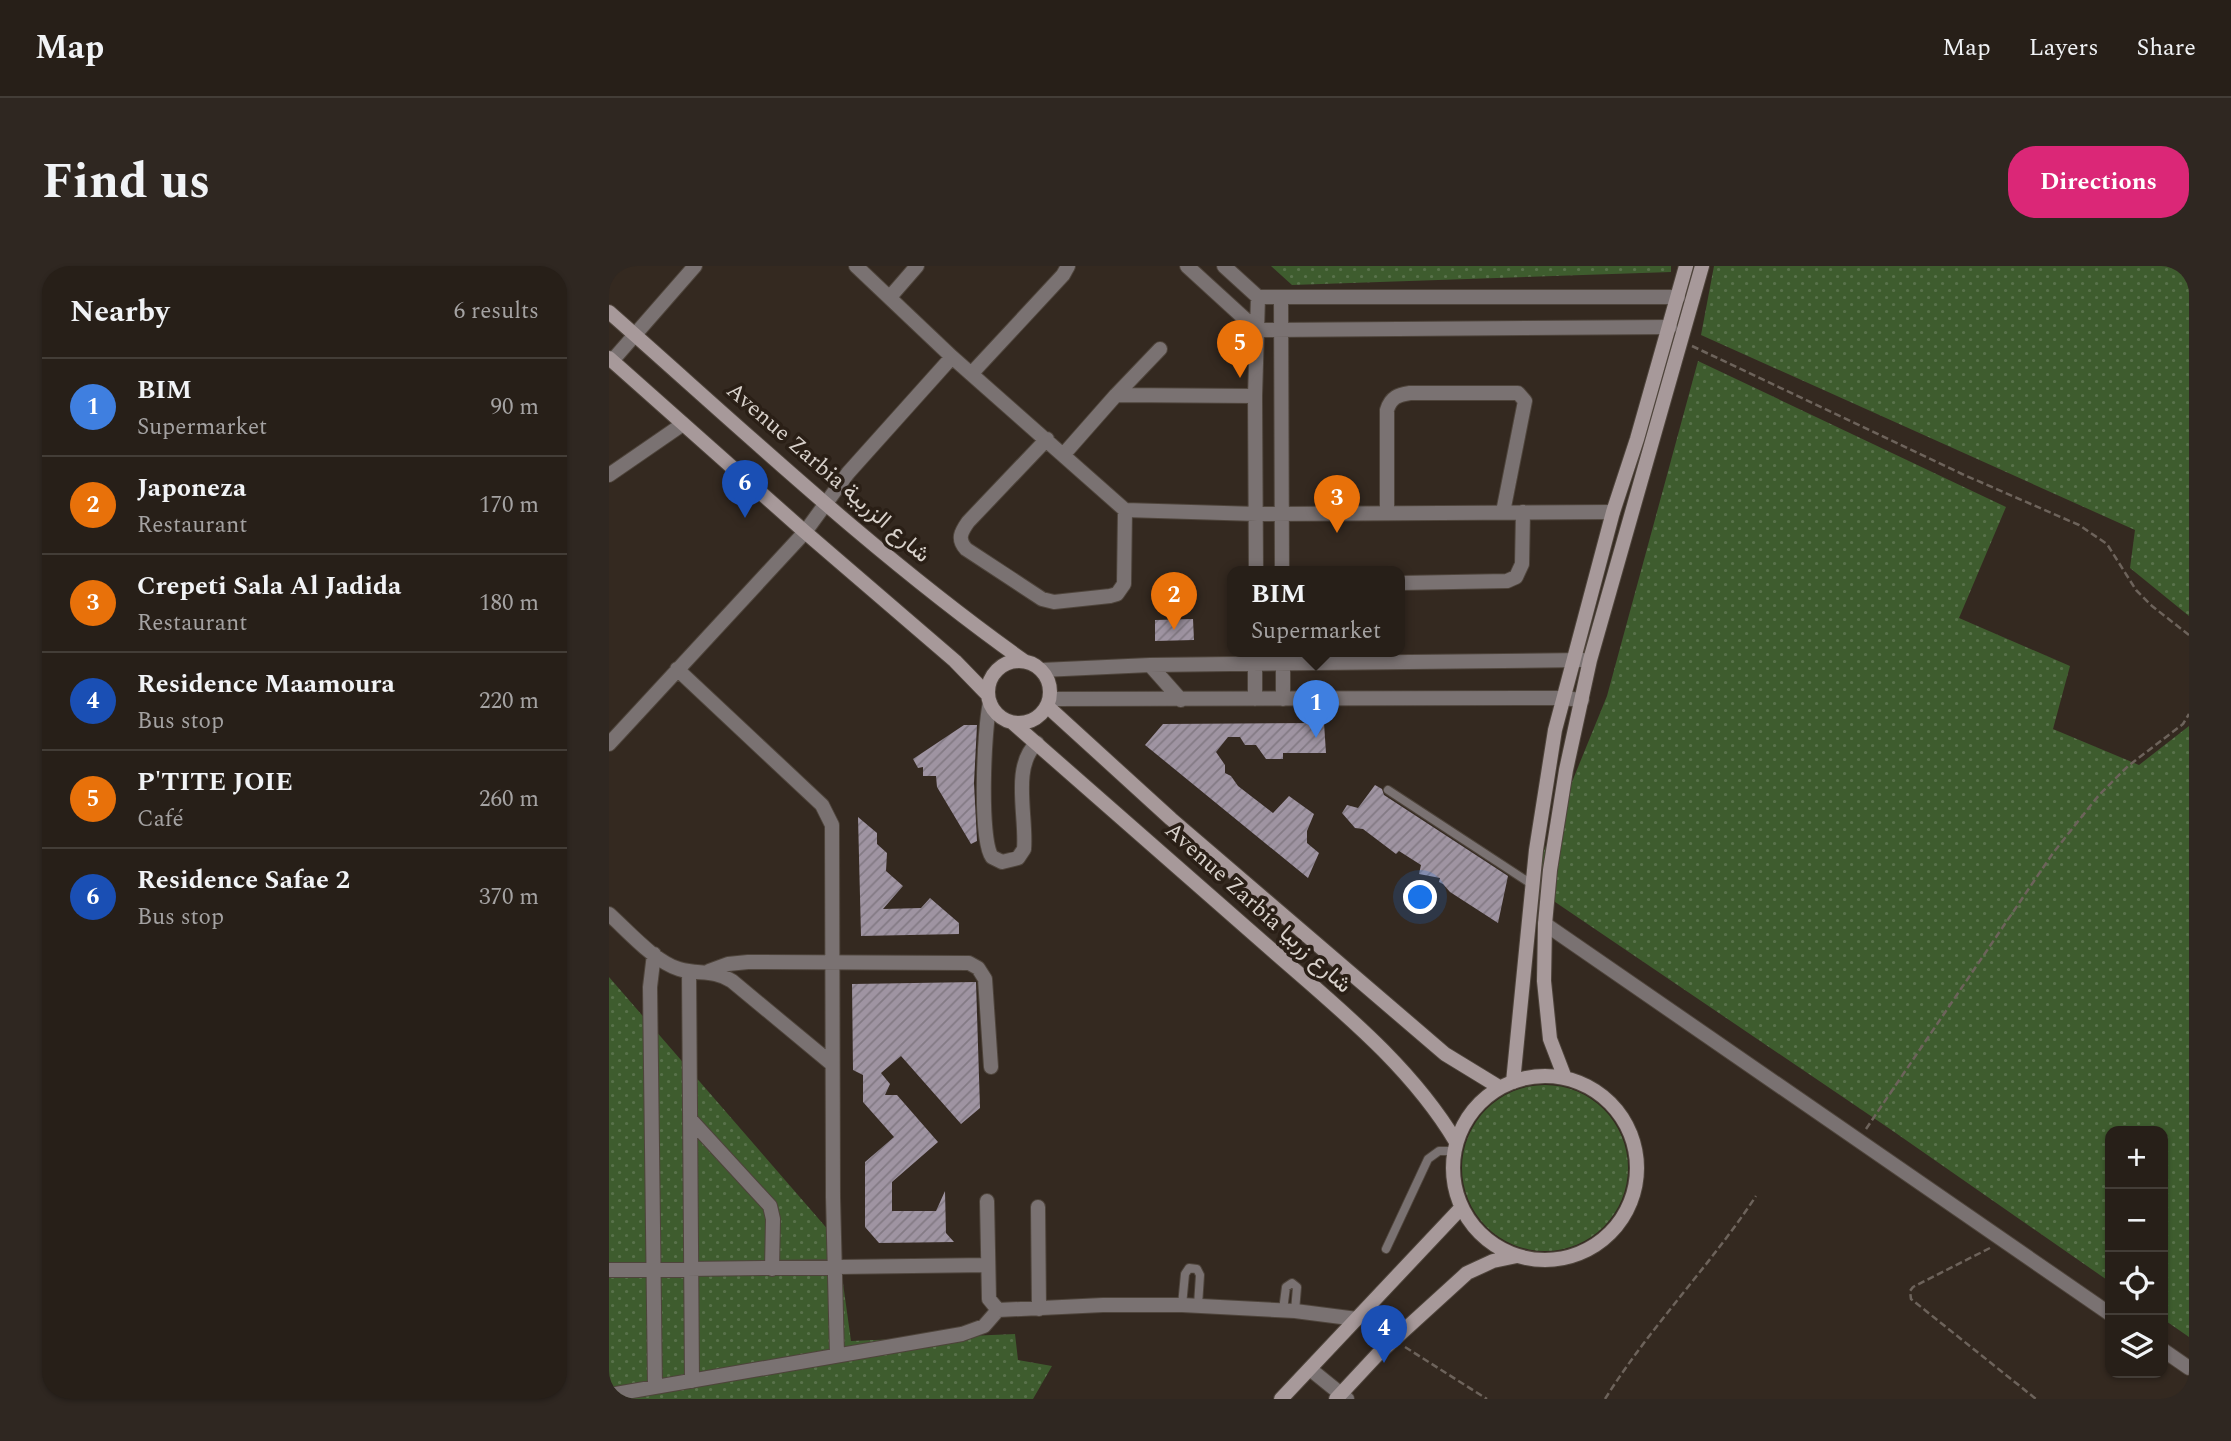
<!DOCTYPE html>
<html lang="en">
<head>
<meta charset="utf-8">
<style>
  body { margin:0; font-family:Spectral,Vazirmatn,serif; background:#2f2721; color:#f1f3f6 }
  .controls { position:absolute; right:21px; bottom:21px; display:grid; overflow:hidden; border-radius:14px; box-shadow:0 2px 5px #0004 }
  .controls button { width:63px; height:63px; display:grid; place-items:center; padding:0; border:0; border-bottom:2px solid #433d37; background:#271f18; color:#f1f3f6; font:35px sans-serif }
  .you { position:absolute; left:812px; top:632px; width:24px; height:24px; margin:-18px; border:5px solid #fff; border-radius:50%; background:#1a73e8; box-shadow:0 0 0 10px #1a73e833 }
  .badge { display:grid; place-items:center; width:46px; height:46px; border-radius:50%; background:#db2777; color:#fff; font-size:23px; font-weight:700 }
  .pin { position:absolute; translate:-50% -58px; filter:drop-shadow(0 2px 4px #0008) }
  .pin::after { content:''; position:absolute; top:37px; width:24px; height:21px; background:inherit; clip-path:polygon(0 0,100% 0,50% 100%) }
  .popup { position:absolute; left:618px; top:300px; width:178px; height:91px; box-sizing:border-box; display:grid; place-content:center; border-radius:14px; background:#271f18; filter:drop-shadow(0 2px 5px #0005); font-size:23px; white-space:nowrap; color:#a4a2a2 }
  .popup b { font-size:26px; color:#f1f3f6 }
  .popup::after { content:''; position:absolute; left:50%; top:100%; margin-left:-14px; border:14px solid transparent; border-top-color:#271f18 }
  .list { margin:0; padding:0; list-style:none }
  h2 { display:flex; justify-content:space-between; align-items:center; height:91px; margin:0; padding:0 28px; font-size:30px }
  h2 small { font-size:23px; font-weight:400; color:#a4a2a2 }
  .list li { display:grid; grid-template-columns:46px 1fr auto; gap:21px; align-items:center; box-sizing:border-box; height:98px; padding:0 28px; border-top:2px solid #433d37 }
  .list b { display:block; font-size:26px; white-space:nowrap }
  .list p { margin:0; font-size:23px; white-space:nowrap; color:#a4a2a2 }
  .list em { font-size:23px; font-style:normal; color:#a4a2a2 }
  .icon { flex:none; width:38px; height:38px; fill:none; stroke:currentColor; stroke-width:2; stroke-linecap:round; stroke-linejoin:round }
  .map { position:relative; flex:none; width:1580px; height:1133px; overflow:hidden; border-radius:28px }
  header { display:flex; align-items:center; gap:42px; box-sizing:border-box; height:98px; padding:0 35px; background:#271f18; border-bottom:2px solid #433d37 }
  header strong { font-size:33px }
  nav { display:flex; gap:38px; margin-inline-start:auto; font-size:24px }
  .intro { display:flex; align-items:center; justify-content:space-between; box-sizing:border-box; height:168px; padding:0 42px }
  h1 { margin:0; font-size:49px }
  .button { padding:18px 32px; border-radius:28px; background:#db2777; color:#fff; font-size:24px; font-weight:700 }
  main { display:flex; gap:42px; padding:0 42px }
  aside { flex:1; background:#271f18; border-radius:28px; box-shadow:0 2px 5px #0004 }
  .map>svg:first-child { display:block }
  .grass { fill:url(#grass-dots) }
  .building { fill:url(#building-hatch) }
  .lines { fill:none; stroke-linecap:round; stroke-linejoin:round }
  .service-casing { stroke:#4e443b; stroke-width:10 }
  .minor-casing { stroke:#4e443b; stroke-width:16 }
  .tertiary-casing { stroke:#4e443b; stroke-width:16 }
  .secondary-casing { stroke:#4e443b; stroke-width:16 }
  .path { stroke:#6d635b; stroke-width:2.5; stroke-dasharray:7 3.5; stroke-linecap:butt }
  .service { stroke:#7a7272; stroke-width:8 }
  .minor { stroke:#7a7272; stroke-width:14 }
  .tertiary { stroke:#7a7272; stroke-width:14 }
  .secondary { stroke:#a7999a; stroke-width:14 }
  .labels { text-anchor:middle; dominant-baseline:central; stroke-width:7; stroke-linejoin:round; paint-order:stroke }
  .street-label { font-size:23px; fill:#d8d1cb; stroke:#2a1f16 }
</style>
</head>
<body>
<header>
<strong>Map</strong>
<nav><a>Map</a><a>Layers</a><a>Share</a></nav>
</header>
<div class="intro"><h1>Find us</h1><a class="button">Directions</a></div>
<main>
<aside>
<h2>Nearby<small>6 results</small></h2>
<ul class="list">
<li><span class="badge" style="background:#3f7fe0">1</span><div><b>BIM</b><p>Supermarket</p></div><em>90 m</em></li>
<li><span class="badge" style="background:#e8710a">2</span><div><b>Japoneza</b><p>Restaurant</p></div><em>170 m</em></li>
<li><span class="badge" style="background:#e8710a">3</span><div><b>Crepeti Sala Al Jadida</b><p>Restaurant</p></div><em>180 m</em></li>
<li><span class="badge" style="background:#1a4fb4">4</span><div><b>Residence Maamoura</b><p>Bus stop</p></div><em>220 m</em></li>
<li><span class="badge" style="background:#e8710a">5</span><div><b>P'TITE JOIE</b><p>Café</p></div><em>260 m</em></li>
<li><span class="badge" style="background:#1a4fb4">6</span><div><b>Residence Safae 2</b><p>Bus stop</p></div><em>370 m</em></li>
</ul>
</aside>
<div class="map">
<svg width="1580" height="1133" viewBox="0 0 1580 1133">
  <defs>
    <pattern id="grass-dots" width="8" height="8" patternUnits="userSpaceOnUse" patternTransform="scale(1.75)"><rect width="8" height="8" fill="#3e5c2e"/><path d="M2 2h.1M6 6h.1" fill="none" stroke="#59724b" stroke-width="1.8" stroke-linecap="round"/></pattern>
    <pattern id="building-hatch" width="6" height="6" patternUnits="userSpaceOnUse" patternTransform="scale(1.75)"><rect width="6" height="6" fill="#9f94a2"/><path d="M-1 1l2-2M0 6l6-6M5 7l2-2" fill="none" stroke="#837a84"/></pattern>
  </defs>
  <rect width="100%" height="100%" fill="#342920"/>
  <!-- grass -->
  <path class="grass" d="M662,0H1062V6L683,19Z
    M1105,0H1580V350L1521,302L1526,264L1092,69Z
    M1089,95L1397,241L1350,352L1461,400L1444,463L1530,499L1580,460V1071L1554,1053V865H1501V1016L1281,863L921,619L998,430Z
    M0,711L228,974L242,1075L406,1068L409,1094L443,1100L424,1133H0Z
    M853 902a83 83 0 1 1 166 0a83 83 0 1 1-166 0Z"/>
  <!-- building -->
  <path class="building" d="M584,353L585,374L546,375V354Z
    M715,457L717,487H674V493H657L647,479H636L631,471H619L607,486L616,499V507L622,510L629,520L664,547L680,530L705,548L698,565V577L710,587L699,612L536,479L554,458Z
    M355,459H368L365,517L368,575L362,578L328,521L327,510H314V501L309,502L304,493Z
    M766,519L773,523L775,529L899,610L889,657L841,626L834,618L830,616L831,612L810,608L812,599L790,585L787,588L754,563L746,562L733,547L738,539L749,542Z
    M249,551L268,567V578L278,587L277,605L294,620L274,643L312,642L321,632L350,657V668L252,670Z
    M367,716L371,842L352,858L292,790L272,807L281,818L276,829H288L329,876L283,916V945H327L336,925L337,967L345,976L270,977L256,961V896L285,871L254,836V809L244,804L243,718Z"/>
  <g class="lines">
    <defs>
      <path id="service" d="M779,524L924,619
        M777,983L819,893L830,885H845
        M573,1039L576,1008L580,1002L588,1003L591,1009L589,1039
        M674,1044L677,1021L683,1017L688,1021L686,1045"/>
      <path id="minor" d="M247,0L343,91L516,244L648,248L1004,246
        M578,0L648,64L1061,61
        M615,0L649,31H1069
        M281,31L308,0
        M672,31L673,306
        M3,95L86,0
        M363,107L454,9L459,0
        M507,129L551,83
        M438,173L359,256C352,266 348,273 357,283L433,333L445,336L501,330L508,328L515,318L516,244
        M455,188L507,129L646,130
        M0,209L74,158
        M778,247V144C782,131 789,129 801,127H909L916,135L894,246
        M647,306L646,130L649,31
        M791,317L898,315L907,311L913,298L914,246
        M674,386V433
        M541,399L572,434
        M68,403L213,539L223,559L224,931L228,1089
        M433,404L541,399L974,394
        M441,433L953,432L973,434
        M646,433V386
        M381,437C375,462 370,573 383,591L393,596L409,592L415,583C418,551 402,500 428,477
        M0,478L196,266L239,207L343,91
        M0,648C19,665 46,696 70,703C89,709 104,703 123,715L223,798
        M45,688L41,721L46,1121
        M100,705L119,698L139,696L360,697L369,702L376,713L382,801
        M80,706L83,1115
        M81,853L161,940L164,953L163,1003
        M378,935L380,1033L389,1044L494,1039H573L686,1045L748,1053
        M429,941L430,1043
        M0,1004L379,999
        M701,1103L738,1133
        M0,1129L353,1068L375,1060L389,1044"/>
      <path id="tertiary" d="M936,658L1501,1048
        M1554,1084L1580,1102"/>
      <path id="secondary" d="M0,46C135,165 267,290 415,395
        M0,92L196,266L346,395L379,429
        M379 426a31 31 0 1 1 62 0a31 31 0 1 1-62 0Z
        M438,440L562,553L836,788L890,821
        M404,457C488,531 572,604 656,678C724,738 800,797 847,876
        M844 902a92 92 0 1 1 184 0a92 92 0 1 1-184 0Z
        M956,812L941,773L935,715L936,658L941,604L957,504L981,394L1093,0
        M904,816L927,584L946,464L1004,246L1028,173L1077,0
        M672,1133L852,942
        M727,1133L768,1089L858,1007L884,995L908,990"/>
    </defs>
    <!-- service casing -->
    <use href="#service" class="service-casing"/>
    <!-- minor casing -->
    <use href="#minor" class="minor-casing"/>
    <!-- tertiary casing -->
    <use href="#tertiary" class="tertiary-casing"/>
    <!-- secondary casing -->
    <use href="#secondary" class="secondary-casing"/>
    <!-- path -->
    <path class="path" d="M1083,80L1353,208L1470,259L1498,278L1527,324L1543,340L1580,369
      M1257,863L1444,587L1490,529L1519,500L1574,458L1580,448
      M1381,982L1304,1021L1301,1025L1302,1033L1427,1133
      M796,1081L878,1133
      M996,1133C1041,1061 1101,1000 1147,930"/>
    <!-- service -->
    <use href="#service" class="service"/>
    <!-- minor -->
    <use href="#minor" class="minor"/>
    <!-- tertiary -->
    <use href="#tertiary" class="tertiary"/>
    <!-- secondary -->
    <use href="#secondary" class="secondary"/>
  </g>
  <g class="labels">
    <!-- street labels -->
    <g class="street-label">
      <text transform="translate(219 207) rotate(41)">Avenue Zarbia شارع الزربية</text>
      <text transform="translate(649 642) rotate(42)">Avenue Zarbia شارع زربيا</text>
    </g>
  </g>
</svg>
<div class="controls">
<button>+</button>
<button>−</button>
<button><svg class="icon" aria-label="locate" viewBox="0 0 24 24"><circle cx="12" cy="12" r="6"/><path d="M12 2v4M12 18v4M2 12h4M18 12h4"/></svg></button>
<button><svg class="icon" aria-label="layers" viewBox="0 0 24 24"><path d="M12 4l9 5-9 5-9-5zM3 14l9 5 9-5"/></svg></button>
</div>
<div class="you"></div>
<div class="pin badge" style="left:707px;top:472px;background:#3f7fe0">1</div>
<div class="popup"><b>BIM</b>Supermarket</div>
<div class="pin badge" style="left:565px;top:364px;background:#e8710a">2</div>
<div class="pin badge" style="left:728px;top:267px;background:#e8710a">3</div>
<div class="pin badge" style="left:775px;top:1097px;background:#1a4fb4">4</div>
<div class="pin badge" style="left:631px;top:112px;background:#e8710a">5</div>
<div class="pin badge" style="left:136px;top:252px;background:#1a4fb4">6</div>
</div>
</main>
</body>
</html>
